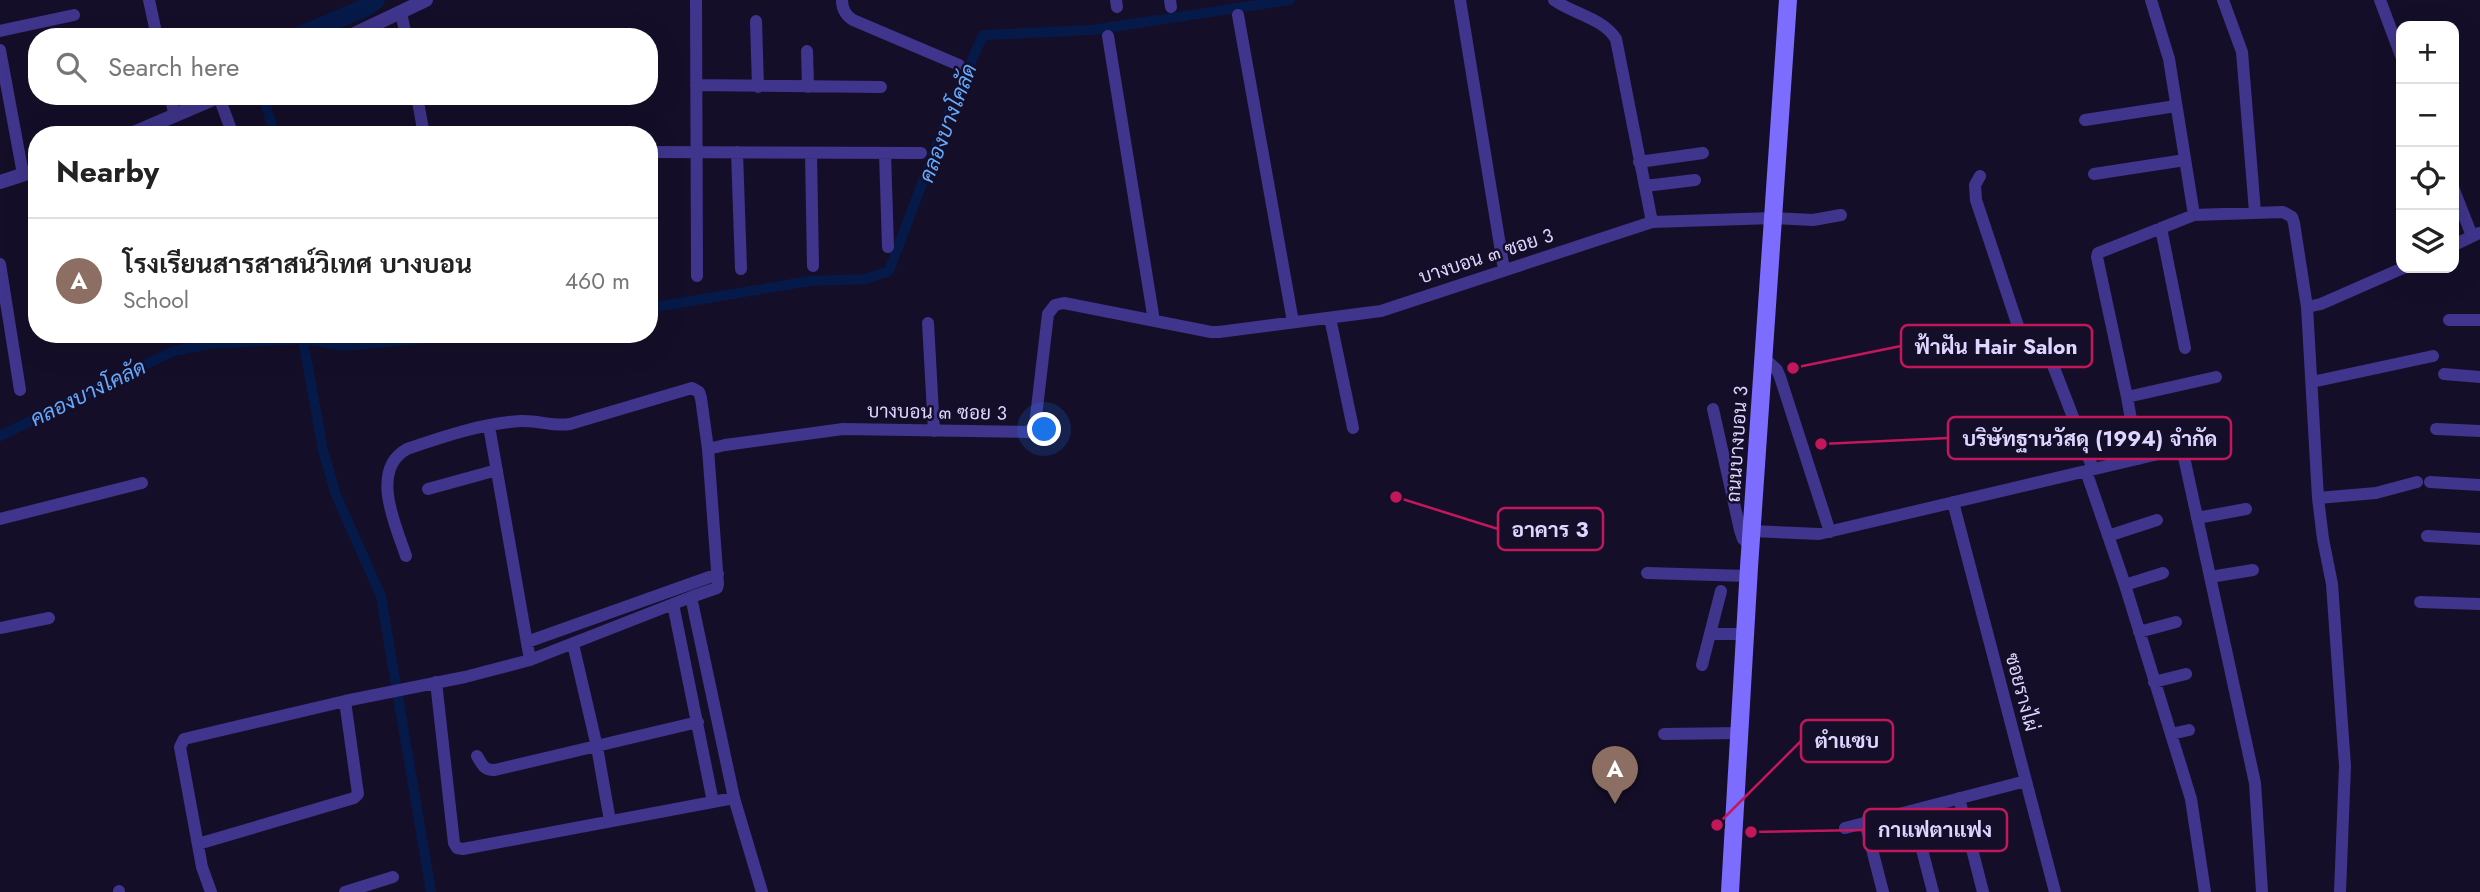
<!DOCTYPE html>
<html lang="en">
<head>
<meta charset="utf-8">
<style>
  body { margin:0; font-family:Jost,Sarabun,sans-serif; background:#f6f6f6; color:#222 }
  .controls { position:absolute; right:21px; top:21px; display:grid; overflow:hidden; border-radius:14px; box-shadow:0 7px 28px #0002 }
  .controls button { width:63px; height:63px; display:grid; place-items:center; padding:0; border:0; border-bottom:2px solid #e0e0e0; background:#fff; color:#222; font:35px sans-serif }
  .you { position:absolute; left:1045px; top:430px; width:24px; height:24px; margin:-18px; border:5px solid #fff; border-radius:50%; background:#1a73e8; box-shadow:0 0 0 10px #1a73e833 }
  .badge { display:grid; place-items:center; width:46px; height:46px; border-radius:50%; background:#1a73e8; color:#fff; font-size:23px; font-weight:700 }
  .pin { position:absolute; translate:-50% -58px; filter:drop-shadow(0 2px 4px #0008) }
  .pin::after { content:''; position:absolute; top:37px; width:24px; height:21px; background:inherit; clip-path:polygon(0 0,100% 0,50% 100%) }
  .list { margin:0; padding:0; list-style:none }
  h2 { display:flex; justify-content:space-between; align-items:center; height:91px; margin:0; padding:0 28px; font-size:30px }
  h2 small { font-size:23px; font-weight:400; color:#767676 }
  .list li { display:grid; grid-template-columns:46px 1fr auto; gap:21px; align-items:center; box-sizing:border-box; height:126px; padding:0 28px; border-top:2px solid #e0e0e0 }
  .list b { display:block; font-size:26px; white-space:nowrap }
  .list p { margin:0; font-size:23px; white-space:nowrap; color:#767676 }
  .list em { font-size:23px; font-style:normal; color:#767676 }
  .icon { flex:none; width:38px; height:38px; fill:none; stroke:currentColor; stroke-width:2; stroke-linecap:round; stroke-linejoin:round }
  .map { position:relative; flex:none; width:2480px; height:892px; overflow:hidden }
  .search { position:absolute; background:#fff; box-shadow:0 7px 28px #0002; left:28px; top:28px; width:630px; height:77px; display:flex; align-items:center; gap:18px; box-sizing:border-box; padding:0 24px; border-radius:28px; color:#767676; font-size:26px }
  .panel { position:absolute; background:#fff; box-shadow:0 7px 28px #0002; left:28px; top:126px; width:630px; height:217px; border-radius:28px }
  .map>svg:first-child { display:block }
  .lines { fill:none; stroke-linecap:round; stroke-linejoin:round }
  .canal { stroke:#061a4a; stroke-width:10 }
  .river { stroke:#061a4a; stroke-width:18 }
  .minor { stroke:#3f358c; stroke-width:12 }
  .tertiary { stroke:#3f358c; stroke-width:14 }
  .secondary { stroke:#7c6dff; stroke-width:18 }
  .labels { text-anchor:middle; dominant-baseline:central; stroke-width:5; stroke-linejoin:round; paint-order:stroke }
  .street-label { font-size:19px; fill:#ded6ff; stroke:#150e29 }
  .water-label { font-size:21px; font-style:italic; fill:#64abff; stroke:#150e29 }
  .leader { fill:none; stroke:#c2185b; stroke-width:2.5 }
  .callout-dot { fill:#c2185b; stroke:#150e29; stroke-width:2.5 }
  .callout { fill:#150e29; stroke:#c2185b; stroke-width:2.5 }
  .callout-label { font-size:21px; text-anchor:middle; font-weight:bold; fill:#ded6ff }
</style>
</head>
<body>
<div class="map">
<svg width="2480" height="892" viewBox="0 0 2480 892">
  <rect width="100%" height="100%" fill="#150e29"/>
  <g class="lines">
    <!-- canal -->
    <path class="canal" d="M263,96L275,135
      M649,308L810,281L866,279L889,271L951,107L983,35L1092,30L1290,0
      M302,334L323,450L336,495L381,596L431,892
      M0,436L173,351L211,344L302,339L345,346L469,334"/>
    <!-- river -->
    <path class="river" d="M296,37L367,7L376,0"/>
    <!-- minor -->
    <path class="minor" d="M149,0L157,37
      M696,0L697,276
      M842,0C842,9 845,15 853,20L959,65
      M1116,0L1117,7
      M1170,0L1171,7
      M1460,0L1504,270
      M1554,0C1573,14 1603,18 1616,39L1652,222
      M2151,0L2169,59L2194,215
      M2223,0L2242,52L2255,212
      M2380,0L2401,56
      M401,12L406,37
      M1238,15L1293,322
      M756,21L758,87
      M0,31L74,15
      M1108,36L1154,321
      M0,50L23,174
      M807,51L808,87
      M696,85L881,87
      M170,96L175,116
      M417,96L424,135
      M219,97L233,135
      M2085,120L2176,106
      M649,152L921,153
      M737,152L741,269
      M811,153L813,266
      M885,153L888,247
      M1639,162L1703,153
      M2094,174L2185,160
      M1980,176L1975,185L1976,200L2024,344L2051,360L2093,469
      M1645,186L1695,180
      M2454,190L2472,236
      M2161,228L2185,348
      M2454,245L2479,233
      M0,264L20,390
      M2307,307L2318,498L2323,539L2332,584L2345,766L2340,892
      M1330,318L1353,428
      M2449,320H2480
      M928,323L934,431
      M1765,359L1777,370L1780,377L1830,532
      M2444,374L2480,377
      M2312,382L2433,356
      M2127,397L2216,377
      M1713,409L1740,530L1743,539L1750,545
      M489,426L530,660
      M2436,429L2480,431
      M2182,448L2255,783L2262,892
      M708,449L718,584L717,588L691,597L734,798L762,892
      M2138,459L2127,397L2097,257L2098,253L2194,215L2283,212L2292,217L2294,223L2307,307L2321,304L2403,268
      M2086,471L2125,585L2191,799L2205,892
      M2430,482L2480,485
      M428,489L497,470
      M2318,498L2376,493L2417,482
      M1953,502L2055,892
      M2197,518L2246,509
      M0,519L142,483
      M1751,531L1819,534L2226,438
      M2108,536L2157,520
      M2427,536L2480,539
      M406,556C396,526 369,470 407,449C442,437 483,423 521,421C538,420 553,427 570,424L692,388L699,392L701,398L708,449L725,445L843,429L1028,432L1035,425L1048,314L1055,305L1064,303L1211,332H1219L1381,311L1652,222L1773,218L1813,220L1841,215
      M1647,573L1748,576
      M2210,577L2253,570
      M2125,585L2163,573
      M2420,602L2480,604
      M673,604L713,802
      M0,628L49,618
      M2139,632L2176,622
      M1711,634H1745
      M527,642L718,574
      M573,644L597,747L610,821
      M1702,665L1721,591
      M436,682L454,843L457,848L463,849L734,798
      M2154,682L2186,674
      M1664,734L1739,733
      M2171,734L2189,730
      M477,756C482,764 484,771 495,770L698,722
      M1959,798L1983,892
      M1912,811L1933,892
      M1865,822L1883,892
      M1845,828L2026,781
      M198,844L354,798L358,794L345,701
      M119,891V892
      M211,892L202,867L180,747L184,739L345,701L465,677L530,660L691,597
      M345,892L393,877"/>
    <!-- tertiary -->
    <path class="tertiary" d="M348,37L426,0
      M129,135L220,96
      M0,182L37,170"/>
    <!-- secondary -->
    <path class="secondary" d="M1730,892L1749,567L1788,0"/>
  </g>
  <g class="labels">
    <!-- street labels -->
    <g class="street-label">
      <text transform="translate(1486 256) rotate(-18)">บางบอน ๓ ซอย 3</text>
      <text transform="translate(937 412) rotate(1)">บางบอน ๓ ซอย 3</text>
      <text transform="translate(1737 444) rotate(-86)">ถนนบางบอน 3</text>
      <text transform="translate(2022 692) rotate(75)">ซอยรางไผ่</text>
    </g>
    <!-- water labels -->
    <g class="water-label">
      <text transform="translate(948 123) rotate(-69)">คลองบางโคลัด</text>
      <text transform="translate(88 393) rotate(-26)">คลองบางโคลัด</text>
    </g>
  </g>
  <!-- callouts -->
  <path class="leader" d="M1793 368L1901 346M1821 444L1948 438M1396 497L1498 529M1717 825L1801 741M1751 832L1864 830"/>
  <g class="callout-dot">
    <circle cx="1793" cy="368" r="7"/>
    <circle cx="1821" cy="444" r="7"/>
    <circle cx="1396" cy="497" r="7"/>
    <circle cx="1717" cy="825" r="7"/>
    <circle cx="1751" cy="832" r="7"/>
  </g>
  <g class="callout">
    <rect x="1901" y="325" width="191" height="42" rx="7"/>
    <rect x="1948" y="417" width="283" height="42" rx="7"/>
    <rect x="1498" y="508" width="105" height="42" rx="7"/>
    <rect x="1801" y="720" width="92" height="42" rx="7"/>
    <rect x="1864" y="809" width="143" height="42" rx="7"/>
  </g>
  <g class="callout-label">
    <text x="1996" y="354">ฟ้าฝัน Hair Salon</text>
    <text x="2090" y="446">บริษัทฐานวัสดุ (1994) จำกัด</text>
    <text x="1550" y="537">อาคาร 3</text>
    <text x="1847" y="748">ตำแซบ</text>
    <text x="1935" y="837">กาแฟตาแฟง</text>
  </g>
</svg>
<div class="controls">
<button>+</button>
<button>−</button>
<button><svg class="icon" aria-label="locate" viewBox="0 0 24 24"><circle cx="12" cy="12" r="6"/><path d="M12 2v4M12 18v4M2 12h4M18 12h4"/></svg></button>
<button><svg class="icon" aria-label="layers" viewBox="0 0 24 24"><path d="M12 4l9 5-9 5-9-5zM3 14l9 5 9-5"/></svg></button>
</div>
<div class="you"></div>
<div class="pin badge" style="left:1615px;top:804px;background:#8d6e63">A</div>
<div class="search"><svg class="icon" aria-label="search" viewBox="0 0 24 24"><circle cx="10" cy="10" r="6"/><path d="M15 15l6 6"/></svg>Search here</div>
<section class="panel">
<h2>Nearby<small></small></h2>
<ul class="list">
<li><span class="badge" style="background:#8d6e63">A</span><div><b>โรงเรียนสารสาสน์วิเทศ บางบอน</b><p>School</p></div><em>460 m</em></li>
</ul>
</section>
</div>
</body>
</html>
